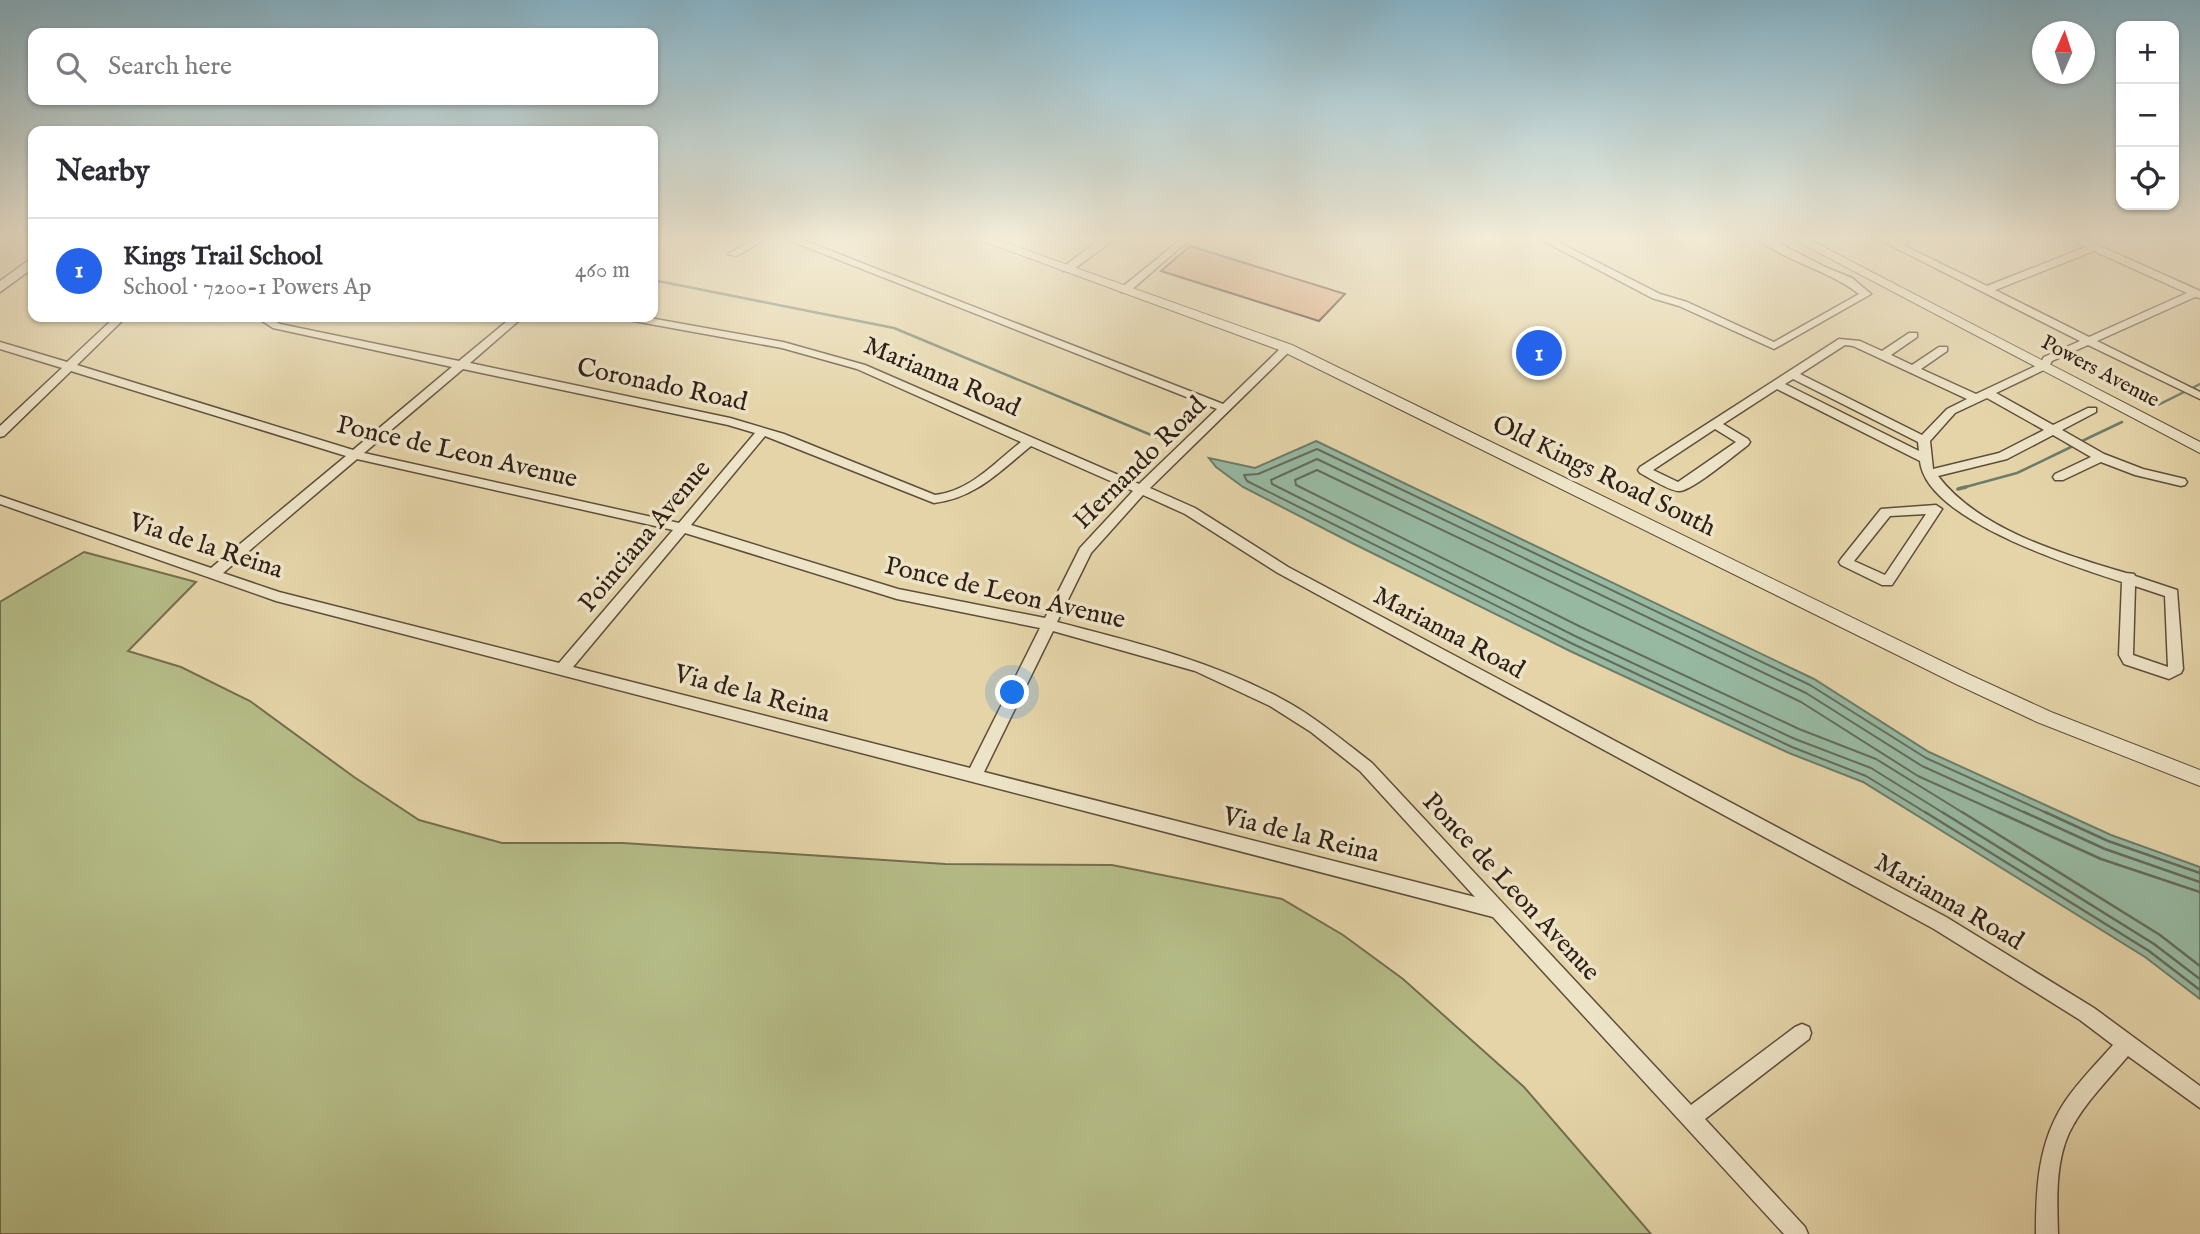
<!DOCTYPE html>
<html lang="en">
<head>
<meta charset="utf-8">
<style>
  body { margin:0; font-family:"IM FELL English",serif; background:#f2f2f3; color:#2b2b33 }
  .controls { position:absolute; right:21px; top:21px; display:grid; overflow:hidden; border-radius:14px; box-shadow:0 2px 5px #0004 }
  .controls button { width:63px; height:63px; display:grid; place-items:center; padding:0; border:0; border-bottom:2px solid #e1e1e2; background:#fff; color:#2b2b33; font:35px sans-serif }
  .compass { position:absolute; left:2032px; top:21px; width:63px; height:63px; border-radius:50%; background:#fff; box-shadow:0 2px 5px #0004; rotate:3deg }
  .you { position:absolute; left:1013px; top:693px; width:24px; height:24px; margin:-18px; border:5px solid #fff; border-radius:50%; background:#1a73e8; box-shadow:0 0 0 10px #1a73e833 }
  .badge { display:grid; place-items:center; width:46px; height:46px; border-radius:50%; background:#2563eb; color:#fff; font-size:23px; font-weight:700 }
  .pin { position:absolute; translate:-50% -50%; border:4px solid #fff; box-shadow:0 2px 7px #0006 }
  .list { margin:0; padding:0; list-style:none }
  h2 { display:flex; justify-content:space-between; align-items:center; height:91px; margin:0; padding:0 28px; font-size:30px }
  h2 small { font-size:23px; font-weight:400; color:#7c7c81 }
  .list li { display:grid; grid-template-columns:46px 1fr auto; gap:21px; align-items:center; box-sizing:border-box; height:105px; padding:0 28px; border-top:2px solid #e1e1e2 }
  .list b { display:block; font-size:26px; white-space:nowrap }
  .list p { margin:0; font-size:23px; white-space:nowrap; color:#7c7c81 }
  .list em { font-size:23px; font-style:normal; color:#7c7c81 }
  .icon { flex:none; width:38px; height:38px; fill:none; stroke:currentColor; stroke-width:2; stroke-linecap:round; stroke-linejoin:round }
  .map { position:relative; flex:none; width:2200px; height:1234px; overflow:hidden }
  .search { position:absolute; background:#fff; box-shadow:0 2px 5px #0004; left:28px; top:28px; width:630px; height:77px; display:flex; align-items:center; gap:18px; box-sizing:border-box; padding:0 24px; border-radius:14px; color:#7c7c81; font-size:26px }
  .panel { position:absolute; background:#fff; box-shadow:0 2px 5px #0004; left:28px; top:126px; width:630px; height:196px; border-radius:14px }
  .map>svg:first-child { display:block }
  .green { fill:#b5bc87; stroke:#736e4f; stroke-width:2 }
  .water { fill:#97b9a2; stroke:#6e7c6a; stroke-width:2 }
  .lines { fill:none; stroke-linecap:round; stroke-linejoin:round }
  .shore-far1 { stroke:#646c5c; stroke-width:2 }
  .shore { stroke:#646c5c; stroke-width:2.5 }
  .stream-far1 { stroke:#6e7c6a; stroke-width:2.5 }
  .stream { stroke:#6e7c6a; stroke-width:3.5 }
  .building { fill:#dea67c; stroke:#312017; stroke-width:2 }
  .minor-casing { stroke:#5e4d3b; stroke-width:3 }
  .tertiary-casing { stroke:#5e4d3b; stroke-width:2 }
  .secondary-casing { stroke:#312017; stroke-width:3 }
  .minor { fill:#ede3c6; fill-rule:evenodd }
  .tertiary { fill:#ede3c6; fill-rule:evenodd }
  .secondary { fill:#ede3c6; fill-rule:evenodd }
  .labels { text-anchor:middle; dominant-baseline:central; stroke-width:7; stroke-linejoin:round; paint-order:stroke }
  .far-street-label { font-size:21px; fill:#312017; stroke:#ede3c6 }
  .street-label { font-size:26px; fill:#312017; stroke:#ede3c6 }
</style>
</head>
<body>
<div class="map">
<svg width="2200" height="1234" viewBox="0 0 2200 1234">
  <rect width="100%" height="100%" fill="#e4d4a8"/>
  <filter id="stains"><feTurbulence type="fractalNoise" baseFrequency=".00286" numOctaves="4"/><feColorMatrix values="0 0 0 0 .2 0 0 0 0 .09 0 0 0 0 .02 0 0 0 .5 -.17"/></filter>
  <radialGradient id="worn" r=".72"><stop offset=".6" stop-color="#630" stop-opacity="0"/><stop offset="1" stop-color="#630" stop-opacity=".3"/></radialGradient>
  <!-- green -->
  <path class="green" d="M84,552L196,582L128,651L181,667L250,701L354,777L419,820L502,843H623L945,864L1112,865L1282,899L1343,935L1403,979L1524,1087L1651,1234H0V602Z"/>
  <!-- water -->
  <path class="water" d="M1316,441L1814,679L1929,752L2111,835L2200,867V999L2145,957L1863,782L1789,753L1570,651L1352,543L1243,487L1216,467L1209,458L1255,468Z"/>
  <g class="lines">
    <!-- shore-far1 -->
    <path class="shore-far1" d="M1928,814L1866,776L1792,747L1573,644L1247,481L1244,475L1258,474L1317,449L1810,685L1926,758L2049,814
      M1945,814L1871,768L1795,739L1577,637L1272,484L1271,480L1317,459L1806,693L1922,766L2028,814
      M1965,814L1876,759L1799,729L1581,627L1296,485L1295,480L1317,470L1801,702L1918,776L2002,814"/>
    <!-- shore -->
    <path class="shore" d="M1925,812L2149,951L2200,990
      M1942,812L2154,944L2200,979
      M1962,812L2160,935L2200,966
      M1998,812L2101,859L2200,892
      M2024,812L2105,849L2200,882
      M2045,812L2108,841L2200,873"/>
    <!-- stream-far1 -->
    <path class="stream-far1" d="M653,280L894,328L1168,442
      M2152,408L2200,384
      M2082,441L2122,422
      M1958,489L2017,473L2071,447"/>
    <!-- stream -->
    <path class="stream" d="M1958,489L1966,487"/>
  </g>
  <!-- building -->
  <path class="building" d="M1190,246L1345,294L1319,321L1161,271Z"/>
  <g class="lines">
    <defs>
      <path id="minor" d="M758,237H770L736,256L728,254Z
        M781,237H795L1223,404L1283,346H1291V350L1150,488L1195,508L1288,567L1946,917L2094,1008L2200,1086V1108L2128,1056C2108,1080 2083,1104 2069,1133C2055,1164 2057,1201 2058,1234H2036C2036,1188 2038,1143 2064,1103C2078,1082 2096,1064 2113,1045L2080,1020L1934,929L1278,573L1185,514L1143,495L1091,553L1057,622C1134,642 1209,660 1280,698C1313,715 1342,740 1372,763L1691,1105L1795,1027L1802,1024L1809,1027L1811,1033L1809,1039L1705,1119L1805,1227L1808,1234H1784L1493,917L276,601L0,504V496L211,568L346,456L71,371L4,436L0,437V426L62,368L0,349V342L67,362L115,317H126L77,365L353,450L452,367L273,328L256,317H268L280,324L459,361L512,317H523L470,363L730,418L784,434L935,495C971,491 994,463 1021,442L857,369L782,348L628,320L623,317H644L783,342L865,365L1139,484L1217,409ZM463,369L728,425L755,433L679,523L364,453ZM765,436L934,503C976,498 1000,471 1031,446L1133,491L1080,548L1045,618L898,589L691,525ZM357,459L673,530L559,663L279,592L223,573ZM685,533L897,599L1040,628L970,768L573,667ZM1053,631L1195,671L1270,706L1311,732L1360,771L1475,897L984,772Z
        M1103,237H1113L1107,245L1071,271H1063V267Z
        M1184,237H1196L1184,244L1129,292H1121V288Z
        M1536,237H1548L1660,294L1687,302L1774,342L1859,294C1829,270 1783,261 1755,237H1767L1825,267L1852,278L1871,294L1774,349L1679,306L1652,298Z
        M1874,237H1886L1895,241L1906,237H1920L1903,245L1987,286L2086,247L2067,237H2080L2200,291V298L2195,297L2097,341L2200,392V399L2088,345L2052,361L2048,368L1996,393L2053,425L2088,408H2096V412L2062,430L2104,454L2143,469L2185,479L2187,482L2185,485L2181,486L2135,475L2101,462L2063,480H2055L2053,477L2055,474L2091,457L2053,435L2007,459L1938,476C1979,530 2063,554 2126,573L2134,574L2135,576L2177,590L2183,669L2181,673L2169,679L2124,664L2119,655L2122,582C2073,566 1926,520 1920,461L1777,389L1723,424L1748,439L1750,442L1748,445C1736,454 1693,490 1680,491C1671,492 1648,477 1640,473L1638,470L1640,467L1839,339L1860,341L1882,351L1909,333H1917V337L1891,355L1912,365L1939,347H1947V351L1921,369L1976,394L2040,364L2044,357L2080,341ZM2094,251L2187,293L2089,337L1995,290ZM1845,345L1853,346L1967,399L1947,409L1922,435L1800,374ZM1793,379L1918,442L1919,451L1785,384ZM1987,398L2044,430L1999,453L1933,469L1930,441L1955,413ZM1715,429L1736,442L1678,482L1653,470ZM2135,586L2165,596L2168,667L2133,655Z
        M1936,505L1942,509L1892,585H1882L1841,565L1839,562L1841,559L1881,509ZM1926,514L1885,575L1854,561L1890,516Z"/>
      <path id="tertiary" d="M972,237H989L1292,345L1968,674L2051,712L2200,770V786L2037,722L1956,684L1282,351Z
        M1789,237H1804L2200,442V453Z"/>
      <path id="secondary" d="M33,257V268L0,292V281Z"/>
    </defs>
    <!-- minor casing -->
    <use href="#minor" class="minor-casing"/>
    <!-- tertiary casing -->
    <use href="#tertiary" class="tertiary-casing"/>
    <!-- secondary casing -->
    <use href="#secondary" class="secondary-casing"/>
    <!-- minor -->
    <use href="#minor" class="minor"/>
    <!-- tertiary -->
    <use href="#tertiary" class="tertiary"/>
    <!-- secondary -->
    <use href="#secondary" class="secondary"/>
  </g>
  <!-- sky -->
  <linearGradient id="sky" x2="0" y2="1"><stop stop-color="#87b6cc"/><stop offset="0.58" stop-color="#f3ecd8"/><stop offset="1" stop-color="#f3ecd8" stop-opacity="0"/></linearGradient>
  <rect width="2200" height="410" fill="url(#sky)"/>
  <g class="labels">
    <!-- far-street labels -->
    <g class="far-street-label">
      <text transform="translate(2100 372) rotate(28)">Powers Avenue</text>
    </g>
    <!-- street labels -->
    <g class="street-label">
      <text transform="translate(942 377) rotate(23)">Marianna Road</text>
      <text transform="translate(662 385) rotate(12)">Coronado Road</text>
      <text transform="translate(457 452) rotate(13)">Ponce de Leon Avenue</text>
      <text transform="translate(1140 463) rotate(-45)">Hernando Road</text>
      <text transform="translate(1604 476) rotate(26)">Old Kings Road South</text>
      <text transform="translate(645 536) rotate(-50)">Poinciana Avenue</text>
      <text transform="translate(206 546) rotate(18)">Via de la Reina</text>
      <text transform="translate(1005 593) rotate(13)">Ponce de Leon Avenue</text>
      <text transform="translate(1449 633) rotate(28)">Marianna Road</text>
      <text transform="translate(752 694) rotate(15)">Via de la Reina</text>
      <text transform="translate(1301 835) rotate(14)">Via de la Reina</text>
      <text transform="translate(1511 887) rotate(47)">Ponce de Leon Avenue</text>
      <text transform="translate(1949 902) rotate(30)">Marianna Road</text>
    </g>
  </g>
  <rect width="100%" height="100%" filter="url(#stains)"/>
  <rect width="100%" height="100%" fill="url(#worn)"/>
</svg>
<div class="controls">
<button>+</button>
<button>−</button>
<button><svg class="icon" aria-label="locate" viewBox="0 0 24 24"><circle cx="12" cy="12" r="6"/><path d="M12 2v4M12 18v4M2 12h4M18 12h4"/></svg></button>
</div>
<svg class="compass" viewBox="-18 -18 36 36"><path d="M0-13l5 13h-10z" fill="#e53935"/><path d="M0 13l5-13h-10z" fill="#7c7c81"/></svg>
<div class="you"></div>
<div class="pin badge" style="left:1539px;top:353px">1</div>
<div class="search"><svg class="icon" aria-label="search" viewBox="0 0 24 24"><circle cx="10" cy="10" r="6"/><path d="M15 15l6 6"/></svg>Search here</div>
<section class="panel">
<h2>Nearby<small></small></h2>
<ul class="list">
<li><span class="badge">1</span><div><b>Kings Trail School</b><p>School · 7200-1 Powers Ap</p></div><em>460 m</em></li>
</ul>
</section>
</div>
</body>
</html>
